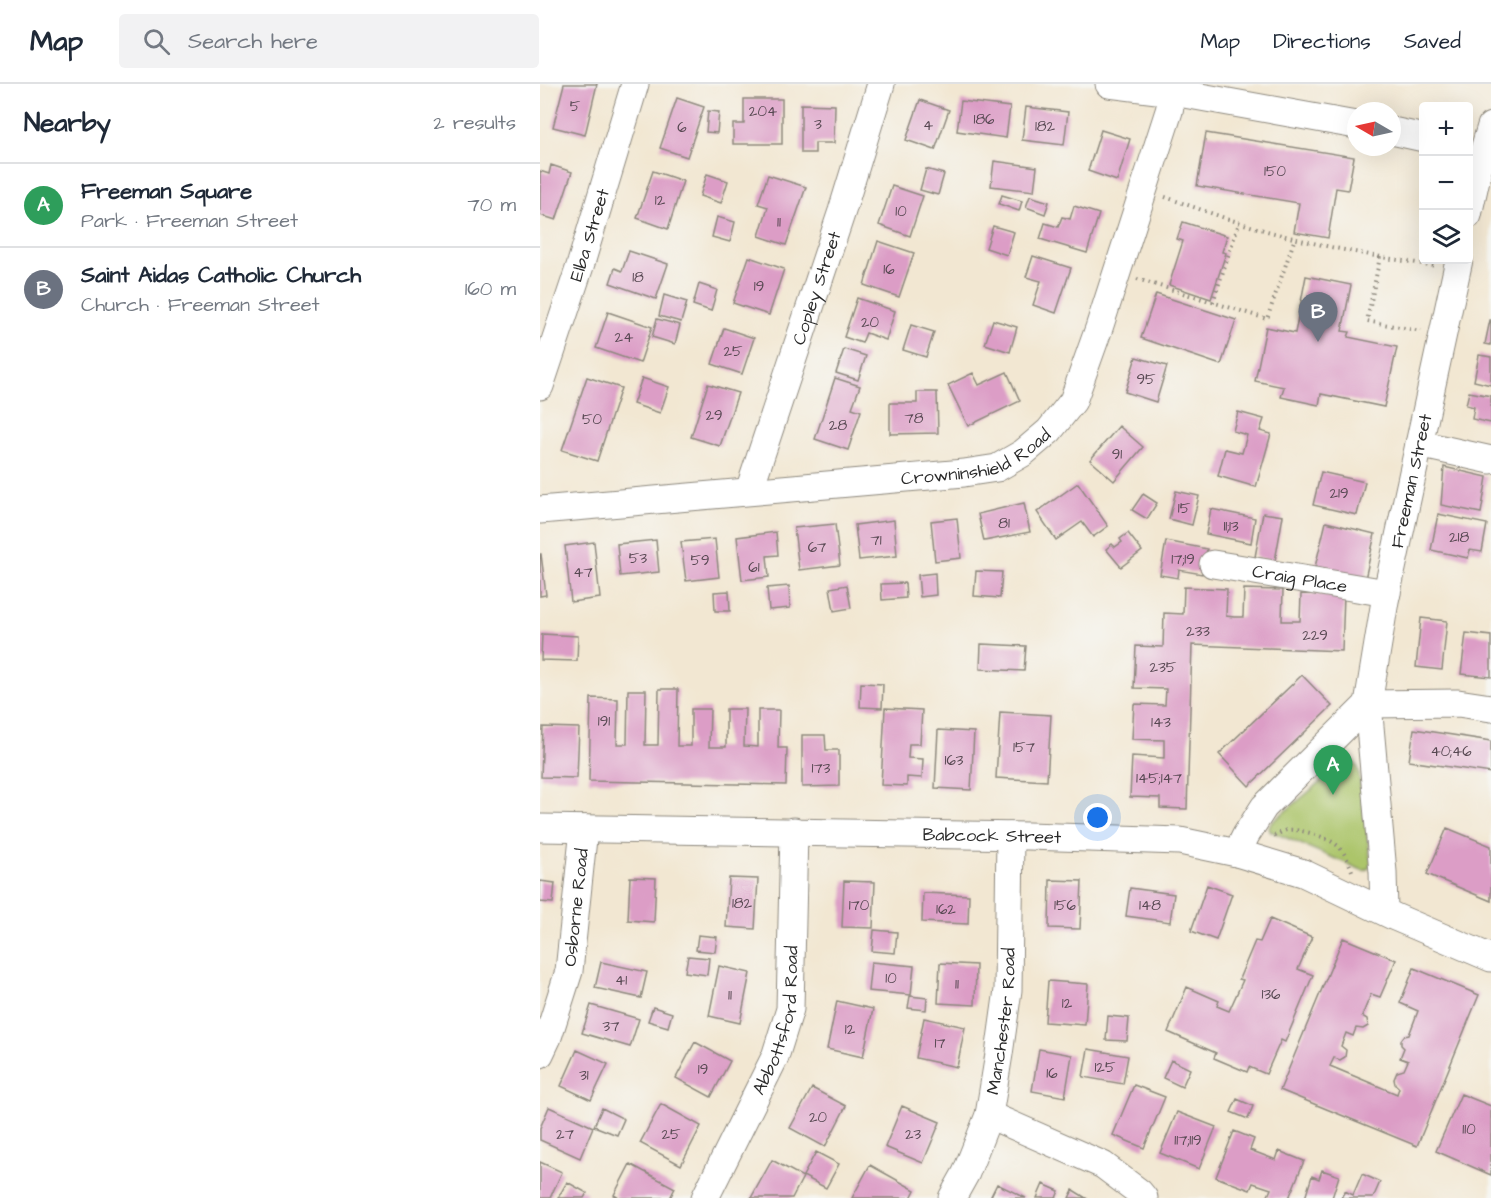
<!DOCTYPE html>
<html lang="en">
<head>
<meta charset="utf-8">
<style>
  body { margin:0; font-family:"Architects Daughter",sans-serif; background:#f2f2f3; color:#1f2937 }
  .controls { position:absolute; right:18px; top:18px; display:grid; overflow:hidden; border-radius:6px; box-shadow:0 6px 24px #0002 }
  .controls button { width:54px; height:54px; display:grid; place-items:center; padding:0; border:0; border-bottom:2px solid #e0e1e3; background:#fff; color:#1f2937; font:30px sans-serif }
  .compass { position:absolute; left:807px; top:18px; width:54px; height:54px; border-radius:50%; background:#fff; box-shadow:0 6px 24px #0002; rotate:279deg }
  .you { position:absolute; left:558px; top:734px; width:21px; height:21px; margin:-15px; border:4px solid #fff; border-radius:50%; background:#1a73e8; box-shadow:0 0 0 9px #1a73e833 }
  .badge { display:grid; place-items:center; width:39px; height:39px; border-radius:50%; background:#d1495b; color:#fff; font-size:20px; font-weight:700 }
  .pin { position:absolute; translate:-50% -50px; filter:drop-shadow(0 2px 3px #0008) }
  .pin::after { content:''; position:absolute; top:32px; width:21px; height:18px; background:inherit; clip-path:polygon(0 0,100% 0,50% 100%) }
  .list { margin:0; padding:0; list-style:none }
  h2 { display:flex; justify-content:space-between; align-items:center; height:78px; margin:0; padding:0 24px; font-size:26px }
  h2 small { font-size:20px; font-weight:400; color:#747a83 }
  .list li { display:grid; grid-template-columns:39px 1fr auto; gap:18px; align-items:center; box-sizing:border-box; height:84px; padding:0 24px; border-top:2px solid #e0e1e3 }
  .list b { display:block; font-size:22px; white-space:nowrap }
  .list p { margin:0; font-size:20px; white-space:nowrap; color:#747a83 }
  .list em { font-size:20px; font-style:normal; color:#747a83 }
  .icon { flex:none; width:33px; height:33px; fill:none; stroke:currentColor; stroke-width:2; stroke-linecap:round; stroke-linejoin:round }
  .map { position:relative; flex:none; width:951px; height:1114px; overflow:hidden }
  header { display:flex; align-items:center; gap:36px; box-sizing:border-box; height:84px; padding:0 30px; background:#fff; border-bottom:2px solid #e0e1e3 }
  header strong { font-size:28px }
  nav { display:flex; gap:33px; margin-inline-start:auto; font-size:21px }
  .search { width:420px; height:54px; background:#f2f2f3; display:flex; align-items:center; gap:15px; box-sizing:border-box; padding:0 21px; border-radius:6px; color:#747a83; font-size:22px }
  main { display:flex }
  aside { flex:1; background:#fff }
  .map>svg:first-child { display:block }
  .green { fill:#acc56b; stroke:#6c784b; stroke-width:1.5 }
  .building { fill:#dc9dc6 }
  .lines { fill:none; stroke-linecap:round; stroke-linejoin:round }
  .minor-casing { stroke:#8e897e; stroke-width:29 }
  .path { stroke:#8e897e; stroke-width:4; stroke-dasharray:1.5 4.5; stroke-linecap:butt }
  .minor { stroke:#fff; stroke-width:27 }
  .labels { text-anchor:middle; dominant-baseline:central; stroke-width:5; stroke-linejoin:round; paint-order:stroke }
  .number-label { font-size:15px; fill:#574852 }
  .street-label { font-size:18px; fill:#2b2b2b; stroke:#f6f6f2 }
</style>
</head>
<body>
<header>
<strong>Map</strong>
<div class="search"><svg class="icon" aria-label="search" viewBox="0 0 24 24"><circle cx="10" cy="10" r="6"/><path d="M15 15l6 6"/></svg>Search here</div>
<nav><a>Map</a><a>Directions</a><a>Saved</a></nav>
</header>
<main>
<aside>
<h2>Nearby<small>2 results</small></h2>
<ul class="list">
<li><span class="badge" style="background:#2e9e5b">A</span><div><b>Freeman Square</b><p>Park · Freeman Street</p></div><em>70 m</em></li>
<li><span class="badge" style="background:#6b7280">B</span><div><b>Saint Aidas Catholic Church</b><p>Church · Freeman Street</p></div><em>160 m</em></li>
</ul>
</aside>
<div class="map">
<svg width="951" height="1114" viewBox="0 0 951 1114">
  <rect width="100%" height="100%" fill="#f6f6f2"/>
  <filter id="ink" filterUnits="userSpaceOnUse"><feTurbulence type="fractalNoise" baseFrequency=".0167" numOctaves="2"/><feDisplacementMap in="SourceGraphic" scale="12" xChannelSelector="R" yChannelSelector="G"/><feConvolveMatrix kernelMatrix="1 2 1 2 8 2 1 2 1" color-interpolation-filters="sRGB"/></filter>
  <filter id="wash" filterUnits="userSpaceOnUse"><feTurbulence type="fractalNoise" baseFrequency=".008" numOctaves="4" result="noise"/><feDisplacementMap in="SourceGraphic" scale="24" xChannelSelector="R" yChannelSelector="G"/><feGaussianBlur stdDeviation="1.35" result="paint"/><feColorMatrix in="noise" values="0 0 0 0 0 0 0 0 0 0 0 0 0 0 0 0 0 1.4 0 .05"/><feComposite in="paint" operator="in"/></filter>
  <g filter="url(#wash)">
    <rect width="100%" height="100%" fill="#f2e7d2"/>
    <!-- green -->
    <path class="green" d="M809,677L814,678L818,684L831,779L829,784L824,787L730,747L729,744L731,739L804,679Z"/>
    <g id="blocks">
      <!-- building -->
      <path class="building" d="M24,0H57L45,51L13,43Z
        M137,14L164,23L147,73L120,64Z
        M204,15H242V60H193V40H204Z
        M380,16L409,26L395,66L366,56Z
        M421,17L470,23L466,54L417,47Z
        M261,20L295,21L294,59H275V69H261Z
        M486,23L528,28L524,61L482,56Z
        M168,27L179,28L177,49L166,48Z
        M561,46L590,55L577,97L548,87Z
        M666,49L814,73L808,106L796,104L788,154L754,148L759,119L657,102Z
        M454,77L497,83L494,107L451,102Z
        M11,81L32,88L16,136L0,131V87L9,90Z
        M386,85L404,90L398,111L380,106Z
        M113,87L143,97L128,145L97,134Z
        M167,90L188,97L181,119L160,112Z
        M228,91L266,103L246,161L219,152L228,123L218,120Z
        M352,102L383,112L370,152L339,141Z
        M462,111L482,117L479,127L459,120Z
        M490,112L509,118L505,130L486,123Z
        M534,122L559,130L547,169L500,155L505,139L518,143L522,133L530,135Z
        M177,133L195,138L190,158L172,153Z
        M643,138L687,152L682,168L686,169L671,215L629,201L643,157L637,155Z
        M453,142L474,148L467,171L446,164Z
        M338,157L374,169L359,213L324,201Z
        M89,167L128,180L116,215L70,199L75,184L82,187Z
        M493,172L531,184L516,229L493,221L501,197L486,193Z
        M209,173L244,185L229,231L193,219Z
        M766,192L811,201L802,247L810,248L808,253L857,263L844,323L781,310L779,321L741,313L744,303L715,297L726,243L755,249Z
        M159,200L177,206L171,227L153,221Z
        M616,210L696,236L681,281L601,254Z
        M124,211L147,218L141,238L119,232Z
        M317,214L355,227L346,256L326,249L322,259L304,253Z
        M68,228L112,243L100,279L56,264Z
        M117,235L140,241L135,260L112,253Z
        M453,236L477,243L470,268L445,260Z
        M950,236H951V261L945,260Z
        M371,241L394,248L386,273L363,266Z
        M184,244L214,254L202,290L172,280Z
        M304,265L326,272L318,296L296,289Z
        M939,271L951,273V301L934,297Z
        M596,273L627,282L616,318L585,308Z
        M467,288L480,317L428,342L408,301L433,289L439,301Z
        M47,293L81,304L57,377L22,366Z
        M102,294L129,303L120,329L93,320Z
        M295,294L320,302L312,324L321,327L308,366L275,355Z
        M168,300L198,309L180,362L151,353Z
        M377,308H397L398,349L350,350V319H377Z
        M929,308L951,312V339L932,335L934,323L926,321Z
        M698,328L724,335L720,347L731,350L716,403L678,392L685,365L702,369L707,351L693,347Z
        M579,342L603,363L574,397L550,376Z
        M904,383L947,393L941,429L901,421Z
        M781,388L825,398L817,431L773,421Z
        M538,399L568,442L553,453L542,438L516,456L497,428Z
        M636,407L659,412L652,441L629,435Z
        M603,410L617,419L607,435L592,426Z
        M484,419L490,448L444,457L438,430Z
        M671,425L715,434L711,459L666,450Z
        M723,429L743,432L735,477L715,473Z
        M898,430L947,440L942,468L930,466L928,474L891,466Z
        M417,434L421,474L395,477L391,437Z
        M354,436L357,472L319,476L315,441Z
        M786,438L835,450L825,495L775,483Z
        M295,440L300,481L259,486L254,444Z
        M236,448L238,471L227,472L229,493L202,496L197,453Z
        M588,449L602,467L581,483L566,465L572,460L575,463L582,458L580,455Z
        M175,455L179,493L146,497L141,458Z
        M116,456L119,488L80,492L77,460Z
        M626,457L667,465L662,490L639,486L638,494L620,491Z
        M54,458L60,514L31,518L25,462Z
        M0,470H1L6,511L0,512Z
        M436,487L462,488L460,514L434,512Z
        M395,489L396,511L380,513L378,491Z
        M365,499L366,514L342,516L341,500Z
        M307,501L311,524L294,527L290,504Z
        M249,502L250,524L229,526L227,504Z
        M644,503L687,505L686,532L694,533H703L704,505L743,506L742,537H760L761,510L804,511L802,567L652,561L647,725L620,724V714L590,713L592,672L624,674V656L592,655L594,620L625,621L626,605L594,604L596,562L623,563L624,529L643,530Z
        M189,507L190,527H175L174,508Z
        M881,534L907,537L902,586L876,583Z
        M926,549L951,552V593L921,590Z
        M2,550L38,552L37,577L1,576Z
        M441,560L486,562L484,587L440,585Z
        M762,591L792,622L709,702L679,670Z
        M321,599L343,600L342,624L320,623Z
        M119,605H138L137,662H151V625H170L169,663H186V625H205L204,662L218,663V626H239L238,664H247L246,701L49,697L51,614L78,615L77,660H87L88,606H106L105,661H118Z
        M345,624L382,626L380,660H369L368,674L383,675L382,694L367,693V702L341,701Z
        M460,628L511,631L507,697L456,694Z
        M3,643L39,644L37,694L1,693Z
        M874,645L951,657V689L869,677Z
        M398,646L434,648L431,706L395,704Z
        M262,651H285L286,666H299V702L262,703Z
        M907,744L951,762V817L887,790Z
        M90,793L116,794L114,838L88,836Z
        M189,794L218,795L215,845L186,843Z
        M510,796L542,797L540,845L509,844Z
        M0,797L15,799L13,819L0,818Z
        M304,797L335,798L333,844L302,843Z
        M667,801L692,810L676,856L651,847Z
        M590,804L634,810L630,838L586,832Z
        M383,809L429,811L428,840L382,838Z
        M730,835L772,853L758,885L773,891L745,958L741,956L726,990L709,983L707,988L674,974L676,969L628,948L647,903L679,917L677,922L689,927L703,896L699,895L715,857L720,858Z
        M334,846L357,848L355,869L332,867Z
        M158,851L177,853L175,868L156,866Z
        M803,854L856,876L840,913L831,910L822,932L827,935L828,942L823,945L816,944L813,952L806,949L801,962L806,966L805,973L800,976L794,974L790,982L857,1010L859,1004L855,1000L854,995L857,988L864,986L868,977L860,974L864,964L861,961V956L864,952L869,951L878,927L860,919L874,884L939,911L877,1062L740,1006Z
        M148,872L169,874L167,891L145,888Z
        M61,878L107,888L101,914L55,904Z
        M331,878L374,882L371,911L328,907Z
        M400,879L436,881L435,921L398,919Z
        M179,882L210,889L200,939L169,932Z
        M508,897L548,900L545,941L505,938Z
        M370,912L387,914L386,926L368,924Z
        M297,917L333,925L323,973L287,965Z
        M51,921L99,935L90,963L42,949Z
        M113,923L132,929L128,943L108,937Z
        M568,932L589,934L587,957L566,956Z
        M384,934L425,943L417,983L376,974Z
        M155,958L190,977L171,1013L136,994Z
        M499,965L532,971L525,1013L492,1007Z
        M548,965L588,972L583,1000L543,993Z
        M37,966L68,980L51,1016L21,1002Z
        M631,976L650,985L642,1003L623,994Z
        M594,1001L625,1013L604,1064L573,1051Z
        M272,1004L306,1022L285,1063L250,1044Z
        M921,1010L951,1022V1091L896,1067Z
        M697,1015L713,1022L708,1035L691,1028Z
        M121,1020L161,1042L141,1081L100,1059Z
        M362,1022L400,1038L383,1079L345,1063Z
        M9,1023L53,1043L40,1074L0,1056V1044Z
        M62,1024L84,1035L77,1051L54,1042Z
        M637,1028L676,1043L659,1085L620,1069Z
        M694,1047L714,1055L710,1066L736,1076L739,1067L764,1077L749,1114H727L731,1105L713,1099L710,1106L676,1093Z
        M276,1068L299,1080L286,1104L263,1092Z
        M232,1076L263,1093L252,1114H211Z
        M0,1078L22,1088L10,1114H0Z
        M90,1080L135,1104L130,1114H79L74,1111Z
        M330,1081L375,1106L371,1114H312Z
        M782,1086L799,1092L792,1114H765L772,1092L779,1095Z
        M822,1090L840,1098L833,1114H801L805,1107L813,1111Z
        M27,1098L47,1109L44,1114H18Z
        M457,1100L486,1114H450Z
        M503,1100L519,1107L516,1114H497Z
        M533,1106L546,1114H529Z"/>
    </g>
  </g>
  <g filter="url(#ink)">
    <use href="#blocks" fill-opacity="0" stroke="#8e897e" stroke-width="1.5"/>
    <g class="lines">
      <defs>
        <g id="minor">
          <path d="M569,0L633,8L816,41"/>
          <path d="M852,47L884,54"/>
          <path d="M928,131L938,86L951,42"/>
          <path id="s1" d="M0,302L41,179L95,0"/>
          <path d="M879,360L951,376"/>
          <path id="s2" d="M209,407L302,127L341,0"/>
          <path id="s3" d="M0,426L424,389L457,384L483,369L509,347L533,317L559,244L629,27L633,8"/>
          <path id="s4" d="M673,480L847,509"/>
          <path d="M828,620L918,619L951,624"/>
          <path id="s5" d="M0,744L488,752L640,757L697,769L763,789L855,833L951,874"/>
          <path d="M697,769L706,751L724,723L828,620"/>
          <path id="s6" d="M844,827L843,788L828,620L845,517L919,176"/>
          <path id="s7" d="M0,970L8,953L29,887L44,745"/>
          <path d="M449,1031L563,1081L599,1108L604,1114"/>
          <path id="s8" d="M165,1114L235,973L250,925L254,747"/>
          <path id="s9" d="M412,1114L426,1089L449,1031L459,970L468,906L470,752"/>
        </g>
      </defs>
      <!-- minor casing -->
      <use href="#minor" class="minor-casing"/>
      <!-- path -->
      <path class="path" d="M625,113C649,121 674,131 698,138C762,159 829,172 896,182
        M840,173L827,237L881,247
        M597,195L727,235L755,154
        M673,218L699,139
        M734,752C738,750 743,747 747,746C760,744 789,754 798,762C805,769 809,778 812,787"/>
      <!-- minor -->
      <use href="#minor" class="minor"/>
    </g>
  </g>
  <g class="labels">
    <!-- number labels -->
    <g class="number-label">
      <text x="35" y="22">5</text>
      <text x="223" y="27">204</text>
      <text x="444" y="35">186</text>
      <text x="278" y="40">3</text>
      <text x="388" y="41">4</text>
      <text x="505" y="42">182</text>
      <text x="142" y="43">6</text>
      <text x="735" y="87">150</text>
      <text x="120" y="116">12</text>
      <text x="361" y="127">10</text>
      <text x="239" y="138">11</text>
      <text x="349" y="185">16</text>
      <text x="98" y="193">18</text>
      <text x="219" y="202">19</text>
      <text x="330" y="238">20</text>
      <text x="84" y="253">24</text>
      <text x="193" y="267">25</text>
      <text x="606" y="295">95</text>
      <text x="174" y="331">29</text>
      <text x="374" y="334">78</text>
      <text x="52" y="335">50</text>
      <text x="298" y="341">28</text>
      <text x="577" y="370">91</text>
      <text x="799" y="409">219</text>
      <text x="644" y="424">15</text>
      <text x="464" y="439">81</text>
      <text x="691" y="442">11;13</text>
      <text x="919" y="453">218</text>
      <text x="336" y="456">71</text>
      <text x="277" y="463">67</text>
      <text x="98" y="474">53</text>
      <text x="643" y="475">17;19</text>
      <text x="160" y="476">59</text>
      <text x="214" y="483">61</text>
      <text x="43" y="488">47</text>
      <text x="658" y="547">233</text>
      <text x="775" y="551">229</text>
      <text x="623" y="583">235</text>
      <text x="64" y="637">191</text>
      <text x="621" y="638">143</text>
      <text x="484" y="663">157</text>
      <text x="911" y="667">40;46</text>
      <text x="414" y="676">163</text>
      <text x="281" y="684">173</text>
      <text x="619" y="694">145;147</text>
      <text x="202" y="819">182</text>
      <text x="319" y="821">170</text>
      <text x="525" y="821">156</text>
      <text x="610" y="821">148</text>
      <text x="406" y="825">162</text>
      <text x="351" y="894">10</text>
      <text x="81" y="896">41</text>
      <text x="417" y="900">11</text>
      <text x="731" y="910">136</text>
      <text x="190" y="911">11</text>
      <text x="527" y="919">12</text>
      <text x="71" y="942">37</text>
      <text x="310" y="945">12</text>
      <text x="400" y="959">17</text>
      <text x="565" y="983">125</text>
      <text x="163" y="985">19</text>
      <text x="512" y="989">16</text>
      <text x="44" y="991">31</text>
      <text x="278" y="1033">20</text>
      <text x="929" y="1045">110</text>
      <text x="25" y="1050">27</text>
      <text x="131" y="1050">25</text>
      <text x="373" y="1050">23</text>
      <text x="648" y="1056">117;119</text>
    </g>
    <!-- street labels -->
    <g class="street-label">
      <text stroke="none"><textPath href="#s1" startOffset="159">Elba Street</textPath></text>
      <text stroke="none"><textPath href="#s2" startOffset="214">Copley Street</textPath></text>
      <text stroke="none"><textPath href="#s3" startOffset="442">Crowninshield Road</textPath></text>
      <text stroke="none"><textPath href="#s6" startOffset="435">Freeman Street</textPath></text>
      <text stroke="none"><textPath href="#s4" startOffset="88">Craig Place</textPath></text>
      <text stroke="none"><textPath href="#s5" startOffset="452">Babcock Street</textPath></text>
      <text stroke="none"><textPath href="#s7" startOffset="152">Osborne Road</textPath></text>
      <text stroke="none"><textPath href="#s8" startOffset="194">Abbottsford Road</textPath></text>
      <text stroke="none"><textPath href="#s9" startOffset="186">Manchester Road</textPath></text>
    </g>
  </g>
</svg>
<div class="controls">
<button>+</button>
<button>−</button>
<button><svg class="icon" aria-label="layers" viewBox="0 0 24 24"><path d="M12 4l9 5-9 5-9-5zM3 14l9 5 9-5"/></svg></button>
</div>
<svg class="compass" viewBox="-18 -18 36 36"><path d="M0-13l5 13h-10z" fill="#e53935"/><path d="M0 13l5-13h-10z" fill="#747a83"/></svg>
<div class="you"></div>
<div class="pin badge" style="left:793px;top:711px;background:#2e9e5b">A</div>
<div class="pin badge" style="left:778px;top:258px;background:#6b7280">B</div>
</div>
</main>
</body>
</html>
